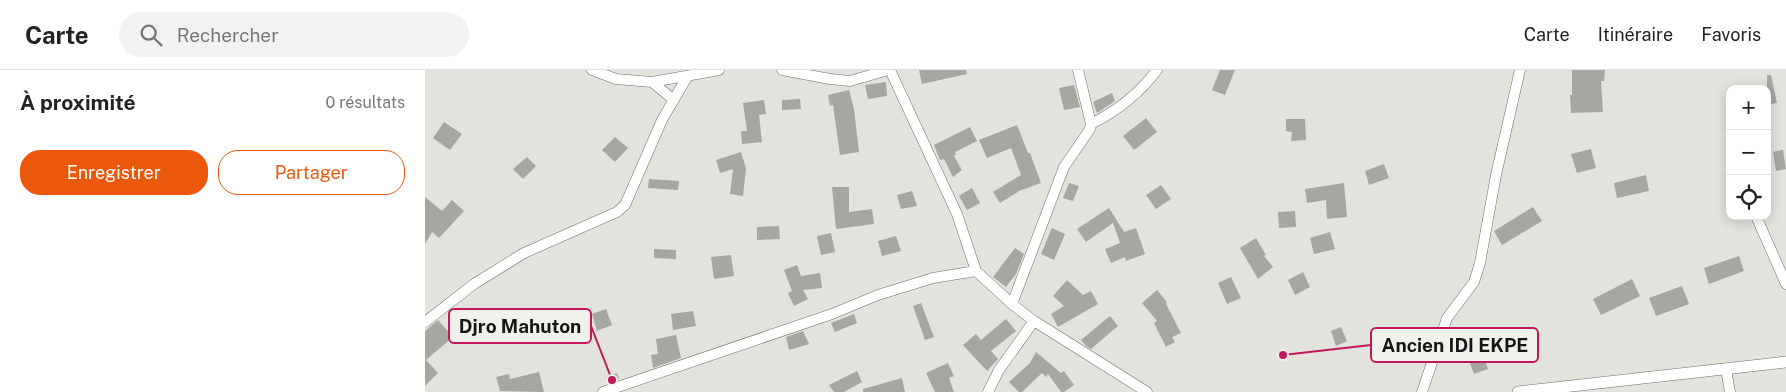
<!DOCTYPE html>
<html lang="fr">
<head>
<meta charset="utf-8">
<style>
  body { margin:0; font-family:"Public Sans",sans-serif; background:#f2f2f2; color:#222 }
  .controls { position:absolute; right:15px; top:15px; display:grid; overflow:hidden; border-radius:10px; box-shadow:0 2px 12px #0003 }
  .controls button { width:45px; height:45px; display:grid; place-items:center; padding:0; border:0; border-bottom:1px solid #e0e0e0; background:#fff; color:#222; font:25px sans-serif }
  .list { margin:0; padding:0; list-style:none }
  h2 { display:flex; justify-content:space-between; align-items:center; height:65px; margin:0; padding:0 20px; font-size:21px }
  h2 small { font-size:16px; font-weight:400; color:#767676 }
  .actions { display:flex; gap:10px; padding:15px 20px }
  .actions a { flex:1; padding:11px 0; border:1px solid #ea580c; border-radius:20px; text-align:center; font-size:18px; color:#ea580c }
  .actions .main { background:#ea580c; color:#fff }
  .icon { flex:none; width:28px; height:28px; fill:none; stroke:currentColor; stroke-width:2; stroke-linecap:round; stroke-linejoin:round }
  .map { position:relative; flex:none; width:1361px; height:322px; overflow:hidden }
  header { display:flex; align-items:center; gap:30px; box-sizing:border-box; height:70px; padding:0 25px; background:#fff; border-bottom:1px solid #e0e0e0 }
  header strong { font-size:24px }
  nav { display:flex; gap:28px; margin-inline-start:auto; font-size:18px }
  .search { width:350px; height:45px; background:#f2f2f2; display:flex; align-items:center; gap:12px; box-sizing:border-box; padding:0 18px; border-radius:28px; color:#767676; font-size:19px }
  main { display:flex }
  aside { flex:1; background:#fff }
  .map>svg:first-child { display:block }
  .building { fill:#a5a7a0 }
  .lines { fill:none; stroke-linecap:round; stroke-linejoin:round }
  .minor-casing { stroke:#6c6d67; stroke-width:11 }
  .tertiary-casing { stroke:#6c6d67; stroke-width:12 }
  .minor { stroke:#fff; stroke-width:10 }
  .tertiary { stroke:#fff; stroke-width:11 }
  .leader { fill:none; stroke:#c2185b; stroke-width:2 }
  .callout-dot { fill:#c2185b; stroke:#eff1ea; stroke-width:2 }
  .callout { fill:#eff1ea; stroke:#c2185b; stroke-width:2 }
  .callout-label { font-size:19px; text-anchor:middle; font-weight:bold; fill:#161614 }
</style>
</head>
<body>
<header>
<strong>Carte</strong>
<div class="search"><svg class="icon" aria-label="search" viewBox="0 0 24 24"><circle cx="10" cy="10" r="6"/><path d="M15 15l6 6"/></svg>Rechercher</div>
<nav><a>Carte</a><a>Itinéraire</a><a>Favoris</a></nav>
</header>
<main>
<aside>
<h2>À proximité<small>0 résultats</small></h2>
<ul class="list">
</ul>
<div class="actions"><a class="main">Enregistrer</a><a>Partager</a></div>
</aside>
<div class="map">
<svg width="1361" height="322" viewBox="0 0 1361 322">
  <rect width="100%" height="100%" fill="#e2e3dc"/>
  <!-- building -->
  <path class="building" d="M494,0H541L542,4L497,14Z
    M795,0H810L800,25L787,20Z
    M1147,0H1180L1179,11H1176L1178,42L1146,43L1145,25H1147Z
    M1342,5H1346L1352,33L1342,35Z
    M461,12L462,26L443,29L440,15Z
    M649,15L655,37L639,40L634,18Z
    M424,20L429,39L434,82L415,85L408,35L405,36L403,25Z
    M687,23L690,31L672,43L668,32Z
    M375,29L376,39L357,40V30Z
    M339,30L341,44L334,45L337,72L317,74L316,61H322L318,33Z
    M721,48L732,62L709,80L698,66Z
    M861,49H880L881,70L866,71L867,62L861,61Z
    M19,52L37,64L25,80L8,68Z
    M592,55L603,83H605L616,113L594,121L575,133L568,122L596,105L586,78L562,88L554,70Z
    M545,57L552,71L530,82L531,84L529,86L537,100L528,107L519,89L515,90L509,75Z
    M190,67L203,78L190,92L177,80Z
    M1166,79L1171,98L1152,103L1146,84Z
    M1358,80L1361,99L1351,101L1348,82Z
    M316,82L321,98L318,126L305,124L308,99L295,103L291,90Z
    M102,87L111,96L98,109L88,99Z
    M959,94L964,108L944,115L940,101Z
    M1221,105L1224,121L1192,128L1189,113Z
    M224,109L254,111L253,120L223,118Z
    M644,113L654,116L648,131L638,128Z
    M919,113L922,147L902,149L901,130L882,133L880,119Z
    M736,115L746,129L731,139L721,125Z
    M407,117H424V142L447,139L449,154L411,159Z
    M547,118L555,133L542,140L534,126Z
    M487,121L492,136L476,139L472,125Z
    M0,127L17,141L27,130L39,141L14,168L7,162L0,174Z
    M1108,137L1117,151L1077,175L1069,161Z
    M684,138L699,162L711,158L720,184L701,191L700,187L686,193L680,179L695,173L688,153L661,172L652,159Z
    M870,141L871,157L854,158L853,142Z
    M354,156L355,169L332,170V157Z
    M627,158L640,164L629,190L616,184Z
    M905,162L910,179L889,184L885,168Z
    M406,163L410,182L396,185L392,166Z
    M471,166L476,181L457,186L453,171Z
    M831,168L841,185L839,186L848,197L833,209L815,178Z
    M590,178L599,184L591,204L581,217L568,207Z
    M229,179L251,180V189L229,188Z
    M306,185L309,206L289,209L286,187Z
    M1314,186L1319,201L1284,214L1279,198Z
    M372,195L376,206L395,203L397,218L378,220L383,229L369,236L363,223L367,221L359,200Z
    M878,202L885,217L870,225L863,210Z
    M806,207L816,228L802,234L793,213Z
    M1207,209L1215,226L1176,245L1168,229Z
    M642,210L658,225L666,221L673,234L633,257L626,244L639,236L628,226Z
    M1257,216L1264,234L1231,246L1224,228Z
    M732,220L742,232L741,234L756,263L747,267L750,272L741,277L729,253L732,251L717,233Z
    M496,233L509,267L500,270L488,236Z
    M181,239L187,255L172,261L167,244Z
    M268,241L271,256L248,260L246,244Z
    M429,244L432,253L410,262L406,253Z
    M685,246L693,256L666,279L661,276L656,270Z
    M581,249L591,261L566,281L573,289L562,301L538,275L551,264L556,270Z
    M13,250L28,267L1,290L13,303L0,316V261Z
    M916,257L922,271L911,276L906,261Z
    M378,261L384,274L364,280L361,267Z
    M251,265L256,288L228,298L226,285L233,284L231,269Z
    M1055,278L1063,299L1049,304L1041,283Z
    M611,282L636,303L639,301L649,315L639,322H636L623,304L621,307L617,303L597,322H594L584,312L605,293Z
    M523,293L529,306L524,308L529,322H510L501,303Z
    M432,301L437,312L419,322H409L404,315Z
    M114,302L119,322L75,321L71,307L84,304L85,309Z
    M192,303L194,309L183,313L181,307Z
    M477,308L480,322H438V319Z"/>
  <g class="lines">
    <defs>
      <path id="minor" d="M167,0L191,9L227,12L294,0
        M357,0L405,9L425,11L463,0
        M465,0L532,144L551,201L587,234L609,251L722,322
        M227,12L249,30
        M666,54C692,41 714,24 732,0
        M1331,146L1361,214
        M587,234L639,97L665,59L666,54L653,0
        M0,252L49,214L99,183L192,142L200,135L237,50L262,7
        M1301,299L1305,322
        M178,322L407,244L453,225L508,208L551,201
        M563,322L574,300L609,251
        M997,322L1022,248L1049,212L1055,193L1071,105L1095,0"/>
      <path id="tertiary" d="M1093,322L1361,292"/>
    </defs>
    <!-- minor casing -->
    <use href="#minor" class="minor-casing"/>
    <!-- tertiary casing -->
    <use href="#tertiary" class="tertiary-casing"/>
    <!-- minor -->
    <use href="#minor" class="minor"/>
    <!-- tertiary -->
    <use href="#tertiary" class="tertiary"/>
  </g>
  <!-- callouts -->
  <path class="leader" d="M187 310L166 256M858 285L946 275"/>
  <g class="callout-dot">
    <circle cx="187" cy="310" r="5"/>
    <circle cx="858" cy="285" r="5"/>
  </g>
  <g class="callout">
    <rect x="24" y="239" width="142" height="34" rx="5"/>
    <rect x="946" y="258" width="167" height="34" rx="5"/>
  </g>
  <g class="callout-label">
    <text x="95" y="263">Djro Mahuton</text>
    <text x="1030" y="282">Ancien IDI EKPE</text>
  </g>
</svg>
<div class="controls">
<button>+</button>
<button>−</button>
<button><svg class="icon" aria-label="locate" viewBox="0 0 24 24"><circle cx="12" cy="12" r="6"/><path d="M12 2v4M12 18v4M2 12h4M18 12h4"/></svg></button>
</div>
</div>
</main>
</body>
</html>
